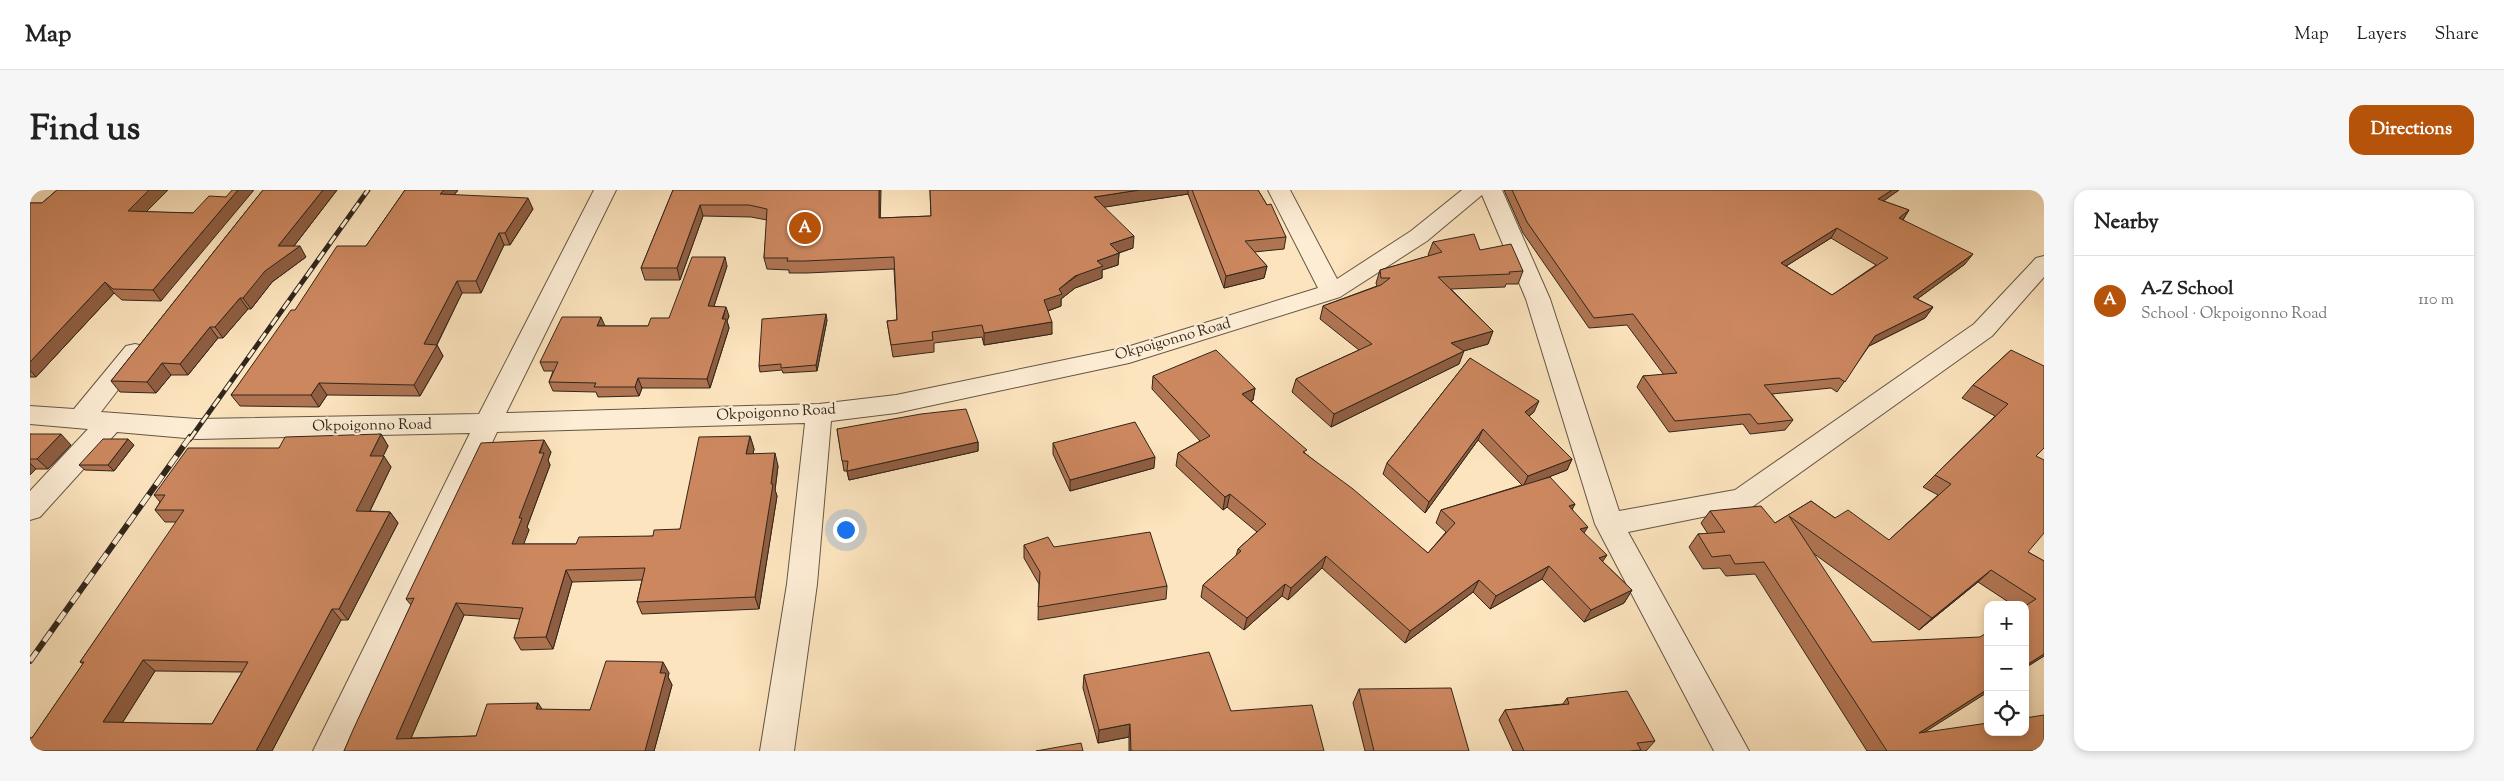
<!DOCTYPE html>
<html lang="en">
<head>
<meta charset="utf-8">
<style>
  body { margin:0; font-family:"Sorts Mill Goudy",serif; background:#f6f6f6; color:#222 }
  .controls { position:absolute; right:15px; bottom:15px; display:grid; overflow:hidden; border-radius:10px; box-shadow:0 2px 8px #0003 }
  .controls button { width:45px; height:45px; display:grid; place-items:center; padding:0; border:0; border-bottom:1px solid #e0e0e0; background:#fff; color:#222; font:25px sans-serif }
  .you { position:absolute; left:815px; top:339px; width:18px; height:18px; margin:-12px; border:4px solid #fff; border-radius:50%; background:#1a73e8; box-shadow:0 0 0 8px #1a73e833 }
  .badge { display:grid; place-items:center; width:32px; height:32px; border-radius:50%; background:#b45309; color:#fff; font-size:16px; font-weight:700 }
  .pin { position:absolute; translate:-50% -50%; border:2px solid #fff; box-shadow:0 1px 5px #0006 }
  .list { margin:0; padding:0; list-style:none }
  h2 { display:flex; justify-content:space-between; align-items:center; height:65px; margin:0; padding:0 20px; font-size:21px }
  h2 small { font-size:16px; font-weight:400; color:#767676 }
  .list li { display:grid; grid-template-columns:32px 1fr auto; gap:15px; align-items:center; box-sizing:border-box; height:90px; padding:0 20px; border-top:1px solid #e0e0e0 }
  .list b { display:block; font-size:19px; white-space:nowrap }
  .list p { margin:0; font-size:16px; white-space:nowrap; color:#767676 }
  .list em { font-size:16px; font-style:normal; color:#767676 }
  .icon { flex:none; width:28px; height:28px; fill:none; stroke:currentColor; stroke-width:2; stroke-linecap:round; stroke-linejoin:round }
  .map { position:relative; flex:none; width:2014px; height:561px; overflow:hidden; border-radius:15px }
  header { display:flex; align-items:center; gap:30px; box-sizing:border-box; height:70px; padding:0 25px; background:#fff; border-bottom:1px solid #e0e0e0 }
  header strong { font-size:24px }
  nav { display:flex; gap:28px; margin-inline-start:auto; font-size:18px }
  .intro { display:flex; align-items:center; justify-content:space-between; box-sizing:border-box; height:120px; padding:0 30px }
  h1 { margin:0; font-size:35px }
  .button { padding:12px 22px; border-radius:15px; background:#b45309; color:#fff; font-size:18px; font-weight:700 }
  main { display:flex; gap:30px; padding:0 30px }
  aside { flex:1; background:#fff; border-radius:15px; box-shadow:0 2px 8px #0003 }
  .map>svg:first-child { display:block }
  .lines { fill:none; stroke-linecap:round; stroke-linejoin:round }
  .street-casing { stroke:#645644; stroke-width:2 }
  .street { fill:#fdedd5; fill-rule:evenodd }
  .rail-far1-casing { stroke:#31261b; stroke-width:5 }
  .rail-casing { stroke:#31261b; stroke-width:6 }
  .rail-far1 { stroke:#fdedd5; stroke-width:3; stroke-dasharray:10; stroke-linecap:butt }
  .rail { stroke:#fdedd5; stroke-width:4.5; stroke-dasharray:12; stroke-linecap:butt }
  .wall { fill:#af7452; stroke:#31261b; fill-rule:evenodd }
  .shaded-wall { fill:#8f5e42; stroke:#31261b }
  .building { fill:#cc875f; stroke:#31261b; fill-rule:evenodd }
  .labels { text-anchor:middle; dominant-baseline:central; stroke-width:4.5; stroke-linejoin:round; paint-order:stroke }
  .street-label { font-size:15px; fill:#31261b; stroke:#fdedd5 }
</style>
</head>
<body>
<header>
<strong>Map</strong>
<nav><a>Map</a><a>Layers</a><a>Share</a></nav>
</header>
<div class="intro"><h1>Find us</h1><a class="button">Directions</a></div>
<main>
<div class="map">
<svg width="2014" height="561" viewBox="0 0 2014 561">
  <rect width="100%" height="100%" fill="#fce4be"/>
  <filter id="stains"><feTurbulence type="fractalNoise" baseFrequency=".004" numOctaves="4"/><feColorMatrix values="0 0 0 0 .2 0 0 0 0 .09 0 0 0 0 .02 0 0 0 .5 -.17"/></filter>
  <radialGradient id="worn" r=".72"><stop offset=".6" stop-color="#630" stop-opacity="0"/><stop offset="1" stop-color="#630" stop-opacity=".3"/></radialGradient>
  <g class="lines">
    <defs>
      <path id="street" d="M564,0H586L476,223L789,214L866,205L1097,157L1288,98L1238,0H1260L1307,89L1381,41L1432,0H1472L1520,109L1589,321L1705,300L1944,134L2006,68L2014,66V87L1962,146L1722,317L1598,342L1719,561H1684L1565,334L1496,109L1452,5L1397,51L1310,107L1099,173L866,223L801,231L787,394L764,561H730L757,394L775,233L467,242L317,561H283L440,243L167,249L87,242L10,327L0,330V301L58,239L0,234V216L44,219L96,156L105,154L114,156L117,162L71,222L167,229L449,224Z"/>
    </defs>
    <!-- street casing -->
    <use href="#street" class="street-casing"/>
    <!-- street -->
    <use href="#street" class="street"/>
    <defs>
      <path id="rail-far1" d="M160,249L338,0"/>
      <path id="rail" d="M0,471L160,247"/>
    </defs>
    <!-- rail-far1 casing -->
    <use href="#rail-far1" class="rail-far1-casing"/>
    <!-- rail casing -->
    <use href="#rail" class="rail-casing"/>
    <!-- rail-far1 -->
    <use href="#rail-far1" class="rail-far1"/>
    <!-- rail -->
    <use href="#rail" class="rail"/>
  </g>
  <!-- wall -->
  <path class="wall" d="M27,0H138L116,22L163,23L196,7L131,111L92,110L84,103L6,187H0V13H12Z
    M233,0H307L264,56L276,67L242,92L221,119H218L193,148H188L158,185H141L126,203L90,202L81,191Z
    M375,0H428L424,5L503,19L480,55H474L451,103H432L407,155L413,166L390,206L297,205L289,217L210,216L201,205L265,120L336,56Z
    M643,0L850,28L901,26L900,0H1228L1256,47L1254,59L1224,62L1237,76L1234,88L1194,98L1158,4L1074,17L1103,58L1089,63L1088,75L1072,80V88L1045,98L1031,109V116L1018,121L1022,144L954,155L952,147L904,153V162L863,167L857,131L867,130L864,79L777,83H759V80L737,79L734,68L737,30L721,27L673,26L650,90H615L611,78Z
    M1474,0H1869L1853,11L1879,20L1873,30L1935,74L1887,109L1903,117L1895,128L1839,156L1807,202L1801,198L1742,204L1763,230L1755,240L1720,244L1713,234L1639,242L1607,197L1613,186L1634,185L1597,135L1559,138L1493,43ZM1801,48L1846,75L1802,105L1756,76Z
    M1403,52L1450,60L1493,81L1488,94H1476L1475,97L1421,99L1463,141L1458,154L1433,161L1429,174L1301,237L1262,202L1266,189L1329,160L1290,129L1293,116L1347,96L1346,93L1350,80L1399,66L1398,65Z
    M697,76L684,116L699,126L697,131L699,138L680,198H612L609,206L568,207L566,202L523,201L519,192L523,181H514L510,172L575,136H618L639,128Z
    M797,130L787,181L753,183L752,180L730,182L729,176Z
    M1981,160L2006,266L1998,362L2014,371V466L1995,478V415H1983L1948,392L1889,440L1783,363L1895,542L2014,561H1837L1725,384L1696,386L1690,378L1673,379L1659,357L1668,344H1678L1671,333L1680,321L1745,333L1781,311L1805,328L1859,350L1908,305L1893,297L1905,285L1965,226L1932,208L1943,195Z
    M1440,168L1504,222L1499,226L1542,269L1537,280L1513,289L1545,314L1542,319L1554,343L1573,372L1602,400L1594,413L1554,432L1512,389L1460,419L1443,402L1375,453L1292,378L1258,410L1252,406L1214,440L1171,407L1173,395L1206,366L1208,359L1227,342L1197,317L1193,320L1146,276L1148,263L1170,251L1122,199L1123,186L1225,198L1223,210L1221,211L1276,264L1398,363L1416,342L1406,333L1411,320L1492,295L1448,250L1395,323L1353,284L1357,273Z
    M807,239L948,252V261L819,290L817,281H814Z
    M0,244L41,255L18,279H6L0,285Z
    M351,244L358,256L353,266L361,277L340,321L360,322L368,333L318,430H311L242,561L2,548L53,474L50,472L147,332H135L125,320L130,312L124,305L249,258ZM125,481L212,482L182,534L92,533Z
    M720,246L724,259L723,264L748,276L745,300L747,306L729,419L612,424L607,412L612,390L542,392L523,459L491,460L484,448L490,429L434,425L381,548L446,546L508,513L512,520H560L639,483L638,487L642,495L624,561H314L381,415L376,409L521,262L518,270L520,275L497,337L499,340L493,354H546L623,346L650,339Z
    M98,249L104,255L84,281L55,280L49,275Z
    M1023,253L1124,278L1040,301L1023,264Z
    M994,355L1024,357L1137,396L1136,409L1008,430L1009,394L994,368Z
    M1054,485L1201,521L1294,561H1099V547L1068,553L1053,498Z
    M1329,499L1439,561H1335L1323,513Z
    M1537,508L1625,551L1616,561H1483L1469,530L1475,520L1533,514Z"/>
  <!-- shaded-wall -->
  <path class="shaded-wall" d="M119,0H138L106,32L98,21Z
    M208,0H224L131,111L123,100Z
    M293,0H307L257,65L270,56L276,67L242,92L221,119L213,108L248,56Z
    M414,0H428L415,16L410,4Z
    M849,0H851L850,40L849,28Z
    M1109,0H1158V4L1063,19L1064,7Z
    M1862,0H1869L1841,20L1848,9Z
    M498,8L503,19L480,55L475,43Z
    M670,15L673,26L650,90L647,78Z
    M1879,20L1872,31L1869,28Z
    M1807,38L1801,48L1745,83L1751,73Z
    M469,43L474,55L451,103L446,91Z
    M1104,46L1103,58L1079,66L1080,54Z
    M1089,63L1088,75L1072,80V88L1045,98L1031,109V116L1014,122V110L1067,71Z
    M1943,64L1935,74L1875,118L1883,107Z
    M695,67L697,76L681,125L678,116Z
    M1237,76L1234,88L1194,98L1196,86Z
    M427,91L432,103L405,158L407,155L413,166L390,206L384,195L394,154Z
    M75,92L84,103L6,187L0,180V172Z
    M210,108L218,119L193,148L185,137Z
    M696,117L699,126L697,131L699,138L680,198L677,189Z
    M1903,117L1895,128L1837,157L1845,146Z
    M796,124L797,130L787,181L786,175Z
    M571,127L575,136H567Z
    M1022,132V144L954,155V143Z
    M180,137L188,148L158,185L150,174Z
    M1463,141L1458,154L1416,166L1421,153Z
    M1434,161L1429,174L1301,237L1304,224Z
    M132,173L141,185L126,203L117,192Z
    M608,188L612,198L609,206L605,197Z
    M289,193L297,205L289,217L281,205Z
    M1225,198L1223,210L1209,217L1212,204Z
    M1509,211L1504,222L1490,233L1495,222Z
    M1453,239L1448,250L1395,323L1399,312Z
    M31,244L41,255L18,279L7,269Z
    M351,244L358,256L349,275L354,266L361,277L334,333L326,321L340,266Z
    M720,246L724,259L720,277L716,264Z
    M98,249L104,255L84,281L78,275Z
    M514,250L521,262L518,270L520,275L497,337L499,340L489,367L482,354L489,328Z
    M948,252V261L819,290L817,281Z
    M745,263L748,276L745,300L747,306L729,419L725,407Z
    M1125,267L1124,278L1040,301V290Z
    M1542,269L1537,280L1493,297L1498,286Z
    M0,273L6,279L0,285Z
    M1200,304L1197,317L1193,320L1195,307Z
    M1545,314L1538,327L1539,316Z
    M360,322L368,333L318,430L309,419Z
    M1558,337L1550,349V339Z
    M1577,365L1569,377V368Z
    M1296,366L1292,378L1258,410L1261,398Z
    M1519,376L1512,389L1460,419L1466,406Z
    M536,380L542,392L523,459L516,447Z
    M1961,380L1948,392L1889,440L1902,428Z
    M1449,390L1443,402L1375,453L1380,441Z
    M1255,394L1252,406L1214,440L1217,428Z
    M1602,400L1594,413L1554,432L1561,420Z
    M426,413L434,425L376,560L366,549Z
    M302,419L311,430L242,561H226Z
    M2014,464V466L1995,478V476Z
    M113,470L125,481L86,543L73,532Z
    M633,472L639,483L638,487L642,495L624,561H615L630,483Z
    M1958,499V502L1876,554L1889,543Z
    M508,513L516,525L506,519Z
    M1100,534L1099,547L1068,553L1069,540Z"/>
  <!-- building -->
  <path class="building" d="M27,0H119L98,21L163,23L179,6L196,7L202,0H208L123,100L83,99L75,92L0,172V13H12Z
    M233,0H293L248,56H270L235,81L213,108H210L185,137H180L150,174L132,173L117,192L81,191Z
    M375,0H414L410,4L498,8L475,43H469L446,91H427L394,154L407,155L384,195L289,193L281,205H201L261,120H265L307,56H336Z
    M643,0H849V28L901,26L900,0H1109L1064,7L1104,46L1080,54L1089,63L1067,71L1073,76L1045,86L1029,99L1032,104L1014,110L1022,132L954,143L952,135L902,142L903,150L861,155L857,131L867,130L864,67L775,71H757L758,68H734L737,19L719,15H670L647,78H611Z
    M1162,0H1228L1237,15L1241,14L1256,47L1215,51L1237,76L1196,86Z
    M1482,0H1862L1848,9L1879,20L1869,28L1943,64L1883,107L1903,117L1845,146L1815,192L1809,188L1734,195L1763,230L1728,234L1720,224L1645,231L1613,186L1647,183L1603,124L1564,128L1497,32ZM1807,38L1858,68L1802,105L1751,73Z
    M1444,44L1450,60L1481,54L1493,81L1479,82L1480,84L1408,87L1463,141L1421,153L1434,161L1304,224L1266,189L1342,154L1293,116L1351,95L1360,88H1351L1350,80L1412,62L1403,52Z
    M662,67H695L678,116L696,117L692,129H696L677,189L608,188L605,197H564L566,193L519,192L528,172H510L532,127H571L567,136H618L621,128H639Z
    M796,124L786,175L751,178V174L729,176L732,129Z
    M1186,160L1225,198L1212,204L1277,260L1273,262L1323,299L1398,363L1425,333L1411,320L1520,287L1545,314L1539,316L1558,337L1550,339L1577,365L1569,368L1602,400L1561,420L1519,376L1466,406L1449,390L1380,441L1296,366L1261,398L1255,394L1217,428L1173,395L1211,361L1208,359L1236,334L1200,304L1195,307L1148,263L1180,246L1123,186Z
    M1981,160L2014,176V258L2006,266L2014,270V343L1998,362L2014,371V464L1995,476V416L2006,409L1961,380L1902,428L1759,326L1842,452L1950,447L1958,442V499L1889,543L1958,533V542H1995V528L2014,525V561H1857L1734,372L1705,374L1700,365L1682,367L1668,344L1695,342L1680,321L1731,316L1745,333L1781,311L1805,328L1818,320L1859,350L1921,294L1905,285L1978,214L1943,195Z
    M1440,168L1509,211L1495,222L1542,269L1498,286L1453,239L1399,312L1357,273Z
    M936,219L948,252L817,281L818,271H812L807,239L891,224Z
    M1105,232L1125,267L1040,290L1023,253Z
    M0,244H31L7,269H0Z
    M351,244L340,266H354L326,321L360,322L309,419H302L226,561H0V547L2,548L54,472H50L154,320H125L135,305H124L158,258H249L255,247ZM113,470L218,472L182,534L73,532Z
    M720,246L716,264L745,263L741,294H743L725,407L607,412L615,378L536,380L516,447L484,448L493,418L426,413L366,549L446,546L457,514L508,513L506,519L560,520L576,471L633,472L630,483H636L615,561H314L323,540L384,408L376,409L451,253L514,250L509,263H514L489,328H492L482,354H546L549,347L623,346L624,340L650,339L669,247Z
    M73,249H98L78,275H49Z
    M1120,342L1137,396L1008,417L1010,382L994,355L1018,347L1024,357Z
    M1179,462L1201,521L1282,515L1294,561H1101L1100,534L1069,540L1054,485Z
    M1421,498L1439,561H1344L1329,499Z
    M1597,501L1625,551L1607,553L1611,560L1599,561H1494L1475,520L1539,514L1537,508Z
    M1051,553L1053,561H1006Z"/>
  <g class="labels">
    <!-- street labels -->
    <g class="street-label">
      <text transform="translate(1143 150) rotate(-16)">Okpoigonno Road</text>
      <text transform="translate(746 223) rotate(-3)">Okpoigonno Road</text>
      <text transform="translate(342 236) rotate(-1)">Okpoigonno Road</text>
    </g>
  </g>
  <rect width="100%" height="100%" filter="url(#stains)"/>
  <rect width="100%" height="100%" fill="url(#worn)"/>
</svg>
<div class="controls">
<button>+</button>
<button>−</button>
<button><svg class="icon" aria-label="locate" viewBox="0 0 24 24"><circle cx="12" cy="12" r="6"/><path d="M12 2v4M12 18v4M2 12h4M18 12h4"/></svg></button>
</div>
<div class="you"></div>
<div class="pin badge" style="left:775px;top:38px">A</div>
</div>
<aside>
<h2>Nearby<small></small></h2>
<ul class="list">
<li><span class="badge">A</span><div><b>A-Z School</b><p>School · Okpoigonno Road</p></div><em>110 m</em></li>
</ul>
</aside>
</main>
</body>
</html>
